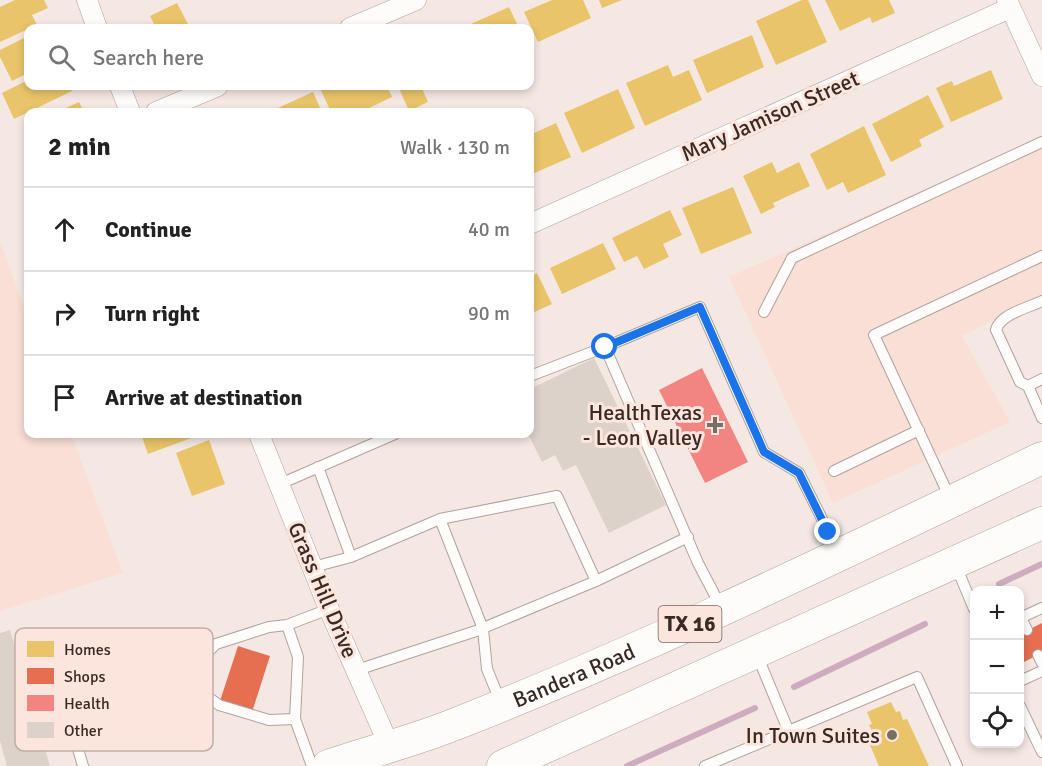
<!DOCTYPE html>
<html lang="en">
<head>
<meta charset="utf-8">
<style>
  body { margin:0; font-family:Signika,sans-serif; background:#f2f2f2; color:#222 }
  .controls { position:absolute; right:18px; bottom:18px; display:grid; overflow:hidden; border-radius:12px; box-shadow:0 3px 9px #0003 }
  .controls button { width:54px; height:54px; display:grid; place-items:center; padding:0; border:0; border-bottom:2px solid #e0e0e0; background:#fff; color:#222; font:30px sans-serif }
  .stop { position:absolute; width:18px; height:18px; margin:-14px; border:4px solid #1a73e8; border-radius:50%; background:#fff }
  .stop.end { background:#1a73e8; border-color:#fff; box-shadow:0 2px 6px #0008 }
  .list { margin:0; padding:0; list-style:none }
  h2 { display:flex; justify-content:space-between; align-items:center; height:78px; margin:0; padding:0 24px; font-size:26px }
  h2 small { font-size:20px; font-weight:400; color:#767676 }
  .list li { display:grid; grid-template-columns:39px 1fr auto; gap:18px; align-items:center; box-sizing:border-box; height:84px; padding:0 24px; border-top:2px solid #e0e0e0 }
  .list b { display:block; font-size:22px; white-space:nowrap }
  .list em { font-size:20px; font-style:normal; color:#767676 }
  .icon { flex:none; width:33px; height:33px; fill:none; stroke:currentColor; stroke-width:2; stroke-linecap:round; stroke-linejoin:round }
  .map { position:relative; flex:none; width:1042px; height:766px; overflow:hidden }
  .search { position:absolute; background:#fff; box-shadow:0 3px 9px #0003; left:24px; top:24px; width:510px; height:66px; display:flex; align-items:center; gap:15px; box-sizing:border-box; padding:0 21px; border-radius:12px; color:#767676; font-size:22px }
  .panel { position:absolute; background:#fff; box-shadow:0 3px 9px #0003; left:24px; top:108px; width:510px; height:330px; border-radius:12px }
  .map>svg:first-child { display:block }
  .built { fill:#f9dfd5 }
  .homes { fill:#e9c46a }
  .shops { fill:#e76f51 }
  .health { fill:#f28482 }
  .lines { fill:none; stroke-linecap:round; stroke-linejoin:round }
  .stream { stroke:#ceacc0; stroke-width:6 }
  .building { fill:#dcd2ca }
  .service-casing { stroke:#aea29d; stroke-width:12 }
  .minor-casing { stroke:#aea29d; stroke-width:21 }
  .primary-casing { stroke:#aea29d; stroke-width:33 }
  .service { stroke:#fefcfb; stroke-width:10 }
  .minor { stroke:#fefcfb; stroke-width:20 }
  .primary { stroke:#fefcfb; stroke-width:32 }
  .route { stroke:#1a73e8; stroke-width:8 }
  .poi-dot { fill:#7a6c67; stroke:#fce5dc; stroke-width:2 }
  .labels { text-anchor:middle; dominant-baseline:central; stroke-width:6; stroke-linejoin:round; paint-order:stroke }
  .shield { fill:#fce5dc; stroke:#73625b; stroke-width:1.5 }
  .shield-label { font-size:21px; font-weight:bold; fill:#382a24 }
  .street-label { font-size:22px; fill:#382a24; stroke:#fce5dc }
  .poi-label { font-size:22px; fill:#382a24; stroke:#fce5dc; text-anchor:end }
  .key { fill:#fce5dc; stroke:#c1ada5; stroke-width:1.5 }
  .key-label { font-size:16px; fill:#382a24 }
</style>
</head>
<body>
<div class="map">
<svg width="1042" height="766" viewBox="0 0 1042 766">
  <rect width="100%" height="100%" fill="#f5e8e3"/>
  <!-- built -->
  <path class="built" d="M1039,138L1042,145V296L962,336L1010,422L833,503L729,277Z
    M0,241L28,318V434H71L123,573L0,611Z"/>
  <!-- homes -->
  <path class="homes" d="M15,0H44L48,8L32,15L37,25L0,42V7Z
    M552,0H583L591,18L538,42L524,12Z
    M599,0H622L602,8Z
    M802,0H808L827,42L776,65L756,21Z
    M825,0H889L895,13L872,23L870,17L840,31Z
    M177,3L190,28H156L150,16Z
    M509,7L519,28H462Z
    M752,35L764,67L707,93L693,60Z
    M28,36V73L12,81L0,57V50Z
    M668,65L673,77L689,70L702,100L645,126L626,83Z
    M991,70L1003,99L951,122L936,88L952,81L954,86Z
    M28,80V86H70L72,91L14,119L2,93Z
    M319,86H387L392,97L361,112H331Z
    M398,86H421L428,102L409,111Z
    M618,89L635,128L582,153L564,113Z
    M313,92L322,112H269Z
    M928,95L944,127L919,140L922,146L891,162L872,124Z
    M79,102L84,112H57Z
    M556,123L571,157L530,175V135Z
    M864,126L886,175L848,193L843,182L827,190L810,154Z
    M772,162L777,173L799,162L810,186L773,203L775,207L761,214L743,176Z
    M733,187L752,233L701,254L682,208Z
    M670,210L682,235L663,244L669,257L644,269L637,256L624,262L612,238Z
    M603,243L616,269L562,294L550,268Z
    M537,273L552,304L530,314V277Z
    M141,434H202L148,454Z
    M209,440L225,484L192,496L176,453Z
    M891,702L896,712L900,711L903,720L907,719L929,766H879L866,736L873,733L869,725L872,724L867,712Z"/>
  <!-- shops -->
  <path class="shops" d="M1042,623V653L1020,664V634Z
    M238,646L270,656L252,712L220,701Z"/>
  <!-- health -->
  <path class="health" d="M702,368L748,462L705,483L659,390Z"/>
  <g class="lines">
    <!-- stream -->
    <path class="stream" d="M999,584L1042,564
      M794,687L925,624
      M627,766L755,708"/>
  </g>
  <!-- building -->
  <path class="building" d="M594,358L666,505L609,533L576,465L563,471L555,455L542,462L528,434L530,389Z
    M10,630L50,766H7L0,741V633Z"/>
  <g class="lines">
    <defs>
      <path id="service" d="M764,312L792,258L1042,142
        M605,347L700,307L764,452L799,473L838,551
        M530,376L605,347L698,563L721,607
        M1042,379L1028,386L1042,418
        M1028,386L1020,382L996,330C1000,314 1028,308 1042,301
        M318,467L351,557L440,519L557,496L596,581L688,537
        M834,471L919,430
        M280,484L395,434
        M950,498L874,335L1042,256
        M440,519L483,629L487,669L501,703
        M956,566L974,609
        M313,567L351,557
        M1020,618L1042,608
        M1021,618L1027,630
        M287,625L269,627L216,644L206,654L201,671L203,684L208,697L219,705L269,720L295,719
        M44,634L83,766
        M757,655L789,732
        M1038,655L1042,663
        M357,670L476,631L596,581
        M1020,681L1042,671
        M1020,706L1042,752
        M312,766L295,719L298,657L287,625L329,609
        M705,766L917,677L957,766"/>
      <path id="minor" d="M87,0L97,28
        M1007,0L1042,76
        M350,28L416,0
        M120,86L130,112
        M156,112L218,86
        M530,224L1010,8
        M259,434L329,609L389,745"/>
      <g id="primary">
        <path id="s1" d="M328,766C369,752 413,741 453,725C654,646 848,551 1042,458"/>
        <path d="M503,766L1042,523"/>
      </g>
    </defs>
    <!-- service casing -->
    <use href="#service" class="service-casing"/>
    <!-- minor casing -->
    <use href="#minor" class="minor-casing"/>
    <!-- primary casing -->
    <use href="#primary" class="primary-casing"/>
    <!-- service -->
    <use href="#service" class="service"/>
    <!-- minor -->
    <use href="#minor" class="minor"/>
    <!-- primary -->
    <use href="#primary" class="primary"/>
  </g>
  <g class="lines">
    <!-- route -->
    <path class="route" d="M605,347L700,307L764,452L799,473L828,532"/>
  </g>
  <!-- markers -->
  <g class="poi-dot">
    <path d="M712 416h6v6h6v6h-6v6h-6v-6h-6v-6h6z"/>
    <circle cx="892" cy="735" r="6"/>
  </g>
  <g class="labels">
    <!-- shield labels -->
    <rect class="shield" x="658.5" y="606" width="63" height="36" rx="4.5"/>
    <g class="shield-label">
      <text x="690" y="624">TX 16</text>
    </g>
    <!-- street labels -->
    <g class="street-label">
      <text transform="translate(770 116) rotate(-24)">Mary Jamison Street</text>
      <text transform="translate(323 590) rotate(67)">Grass Hill Drive</text>
      <text stroke="none"><textPath href="#s1" startOffset="262">Bandera Road</textPath></text>
    </g>
    <!-- poi labels -->
    <g class="poi-label">
      <text x="702" y="412">HealthTexas<tspan x="702" dy="25">- Leon Valley</tspan></text>
      <text x="880" y="735">In Town Suites</text>
    </g>
  </g>
  <!-- legend -->
  <rect x="15" y="628" width="198" height="123" rx="9" class="key"/>
  <rect x="27" y="641" width="27" height="16" fill="#e9c46a"/>
  <rect x="27" y="668" width="27" height="16" fill="#e76f51"/>
  <rect x="27" y="695" width="27" height="16" fill="#f28482"/>
  <rect x="27" y="722" width="27" height="16" fill="#dcd2ca"/>
  <g class="key-label">
    <text x="64" y="655">Homes</text>
    <text x="64" y="682">Shops</text>
    <text x="64" y="709">Health</text>
    <text x="64" y="736">Other</text>
  </g>
</svg>
<div class="controls">
<button>+</button>
<button>−</button>
<button><svg class="icon" aria-label="locate" viewBox="0 0 24 24"><circle cx="12" cy="12" r="6"/><path d="M12 2v4M12 18v4M2 12h4M18 12h4"/></svg></button>
</div>
<div class="stop" style="left:605px;top:347px"></div>
<div class="stop end" style="left:828px;top:532px"></div>
<div class="search"><svg class="icon" aria-label="search" viewBox="0 0 24 24"><circle cx="10" cy="10" r="6"/><path d="M15 15l6 6"/></svg>Search here</div>
<section class="panel">
<h2>2 min<small>Walk · 130 m</small></h2>
<ul class="list">
<li><svg class="icon" aria-label="ahead" viewBox="0 0 24 24"><path d="M12 20V5M6 11l6-6 6 6"/></svg><div><b>Continue</b></div><em>40 m</em></li>
<li><svg class="icon" aria-label="right" viewBox="0 0 24 24"><path d="M7 20v-9h11M14 6l5 5-5 5"/></svg><div><b>Turn right</b></div><em>90 m</em></li>
<li><svg class="icon" aria-label="arrive" viewBox="0 0 24 24"><path d="M6 21V4h12l-3 4 3 4H6"/></svg><div><b>Arrive at destination</b></div></li>
</ul>
</section>
</div>
</body>
</html>
